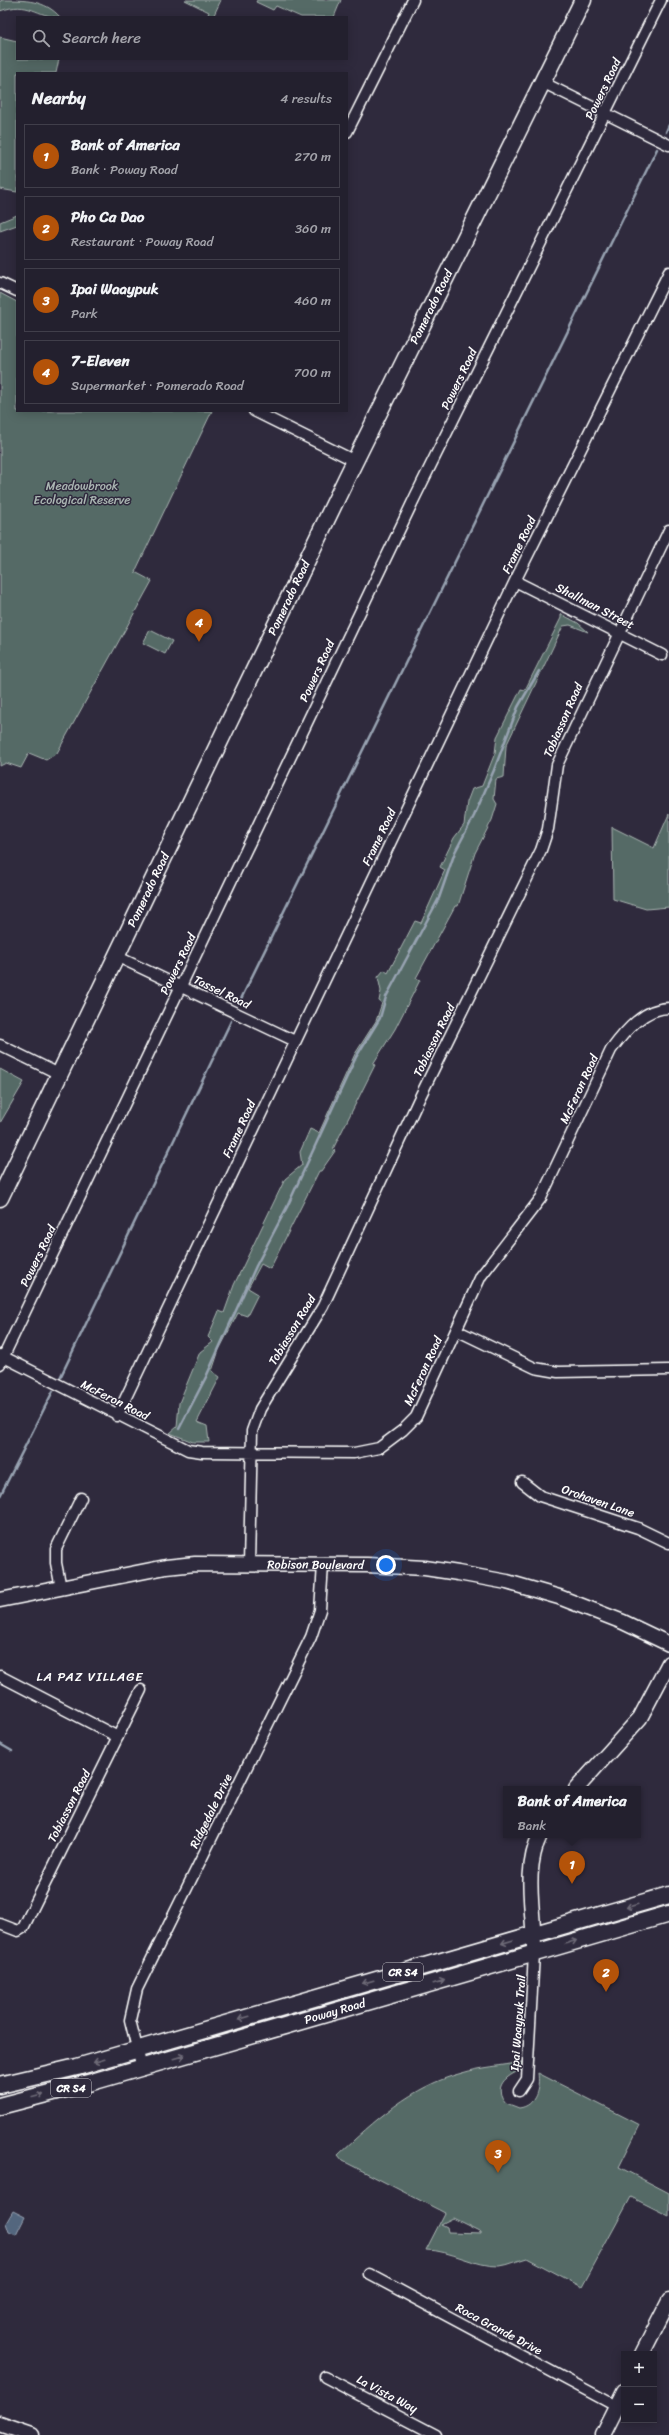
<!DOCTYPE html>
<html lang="en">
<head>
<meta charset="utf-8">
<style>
  body { margin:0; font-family:Sriracha,sans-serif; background:#2b2836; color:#f1f3f6 }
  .controls { position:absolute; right:12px; bottom:12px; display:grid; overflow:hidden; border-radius:0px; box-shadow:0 2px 10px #0003 }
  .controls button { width:36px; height:36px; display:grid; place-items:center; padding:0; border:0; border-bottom:1px solid #403e4a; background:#23202e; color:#f1f3f6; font:20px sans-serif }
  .you { position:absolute; left:386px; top:1565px; width:14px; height:14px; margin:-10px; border:3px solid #fff; border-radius:50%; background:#1a73e8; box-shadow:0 0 0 6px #1a73e833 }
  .badge { display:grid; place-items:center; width:26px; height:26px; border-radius:50%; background:#b45309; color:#fff; font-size:13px; font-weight:700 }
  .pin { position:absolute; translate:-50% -33px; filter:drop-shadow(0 1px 2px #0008) }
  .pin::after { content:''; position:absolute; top:21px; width:14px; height:12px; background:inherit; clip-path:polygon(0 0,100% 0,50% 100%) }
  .popup { position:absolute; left:503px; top:1786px; width:138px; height:52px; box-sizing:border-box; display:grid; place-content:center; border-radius:0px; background:#23202e; filter:drop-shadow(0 1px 3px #0005); font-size:13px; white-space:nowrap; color:#a3a3aa }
  .popup b { font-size:15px; color:#f1f3f6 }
  .popup::after { content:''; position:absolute; left:50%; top:100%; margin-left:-8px; border:8px solid transparent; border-top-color:#23202e }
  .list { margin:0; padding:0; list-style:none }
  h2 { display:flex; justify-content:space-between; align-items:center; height:52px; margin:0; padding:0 16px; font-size:17px }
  h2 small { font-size:13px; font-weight:400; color:#a3a3aa }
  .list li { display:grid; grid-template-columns:26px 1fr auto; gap:12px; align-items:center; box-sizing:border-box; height:64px; margin:0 8px 8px; padding:0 8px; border:1px solid #403e4a; border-radius:0px }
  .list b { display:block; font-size:15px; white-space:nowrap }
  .list p { margin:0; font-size:13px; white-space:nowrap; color:#a3a3aa }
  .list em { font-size:13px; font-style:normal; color:#a3a3aa }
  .icon { flex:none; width:22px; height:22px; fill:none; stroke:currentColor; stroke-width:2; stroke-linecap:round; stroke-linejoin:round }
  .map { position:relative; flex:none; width:669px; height:2435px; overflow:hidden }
  .search { position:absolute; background:#23202e; box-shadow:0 2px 10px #0003; left:16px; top:16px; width:332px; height:44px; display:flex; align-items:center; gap:10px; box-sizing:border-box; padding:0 14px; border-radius:0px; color:#a3a3aa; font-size:15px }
  .panel { position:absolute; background:#23202e; box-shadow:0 2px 10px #0003; left:16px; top:72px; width:332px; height:340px; border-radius:0px }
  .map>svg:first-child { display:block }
  .green { fill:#546b66; stroke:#aab5b2; fill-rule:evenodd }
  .water { fill:#53667e; stroke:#98a3b2 }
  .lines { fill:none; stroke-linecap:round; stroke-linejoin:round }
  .stream { stroke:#98a3b2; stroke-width:2.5 }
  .street-casing { stroke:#fff; stroke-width:13 }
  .secondary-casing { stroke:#fff; stroke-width:17 }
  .primary-casing { stroke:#fff; stroke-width:19 }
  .street { stroke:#2f2a3d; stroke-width:10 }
  .secondary { stroke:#2f2a3d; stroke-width:14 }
  .primary { stroke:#2f2a3d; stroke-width:16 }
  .oneway { stroke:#6d6a77 }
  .labels { text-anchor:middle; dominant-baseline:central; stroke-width:3; stroke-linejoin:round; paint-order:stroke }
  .shield { fill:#2f2a3d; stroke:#c1bfc5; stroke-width:1 }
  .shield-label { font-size:11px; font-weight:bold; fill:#fff }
  .street-label { font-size:12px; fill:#fff; stroke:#2f2a3d }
  .park-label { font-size:12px; fill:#aab5b2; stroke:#2f2a3d }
  .neighbourhood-label { font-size:13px; letter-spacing:1px; fill:#fff; stroke:#2f2a3d }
</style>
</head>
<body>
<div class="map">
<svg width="669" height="2435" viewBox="0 0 669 2435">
  <rect width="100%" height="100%" fill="#2f2a3d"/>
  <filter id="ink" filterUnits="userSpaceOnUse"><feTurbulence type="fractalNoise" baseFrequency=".025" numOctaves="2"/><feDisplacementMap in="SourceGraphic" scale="8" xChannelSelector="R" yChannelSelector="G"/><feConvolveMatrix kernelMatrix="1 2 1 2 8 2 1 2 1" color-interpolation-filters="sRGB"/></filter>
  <g filter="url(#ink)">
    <!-- green -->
    <path class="green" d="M3,0C25,0 45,0 60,17C36,17 30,0 0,11V1Z
      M185,0H221L213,17H207L209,12Z
      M257,0H341L334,17H301L276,6L273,10L256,2Z
      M0,37L17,41V59H59L56,73H17V192L0,189Z
      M17,215V225L0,231V222Z
      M0,293L17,302V411H212L135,572L152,581L57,753L46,760L29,753L21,768L6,763L0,766Z
      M561,614L578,623L588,632L570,625L563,626L506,746L504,777L496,779L494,799L497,804L492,820L475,853L458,906H455L416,978L420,980L395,1029L373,1064L375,1065L333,1149L335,1151L321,1171H319L270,1269L261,1264L248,1288L258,1294L247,1316L238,1313L219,1350L212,1371L220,1377L197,1422L207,1426L209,1442H193L170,1433L177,1427L179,1403L200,1352L213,1342L208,1337L219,1311L224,1313L234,1285L285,1179L302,1165L300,1152L310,1129L319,1133L355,1054L376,1021L382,1003L379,1001L381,991L378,977L384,970L388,973L415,921L421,923L445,870L440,867L454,838L464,825L467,802L472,789L482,786L495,753L497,737L521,689L525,690L561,618Z
      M150,630L172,641L165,654L143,643Z
      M669,814V907L646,909L613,899L612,827L654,848Z
      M0,1069L24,1082L0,1123Z
      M522,2062L521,2070C506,2076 492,2087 506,2103L519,2108C536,2106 540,2088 538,2073L640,2125L619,2167L669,2193V2216L631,2197L582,2287L527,2258C519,2260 509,2265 500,2266C475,2267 451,2250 426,2250L445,2213L343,2161L338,2155C374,2121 412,2086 462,2073C481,2067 502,2066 522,2062ZM453,2218L481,2232V2233L448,2232L447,2227L441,2224Z"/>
    <!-- water -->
    <path class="water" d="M13,2211L25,2217L16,2235L9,2232L6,2223Z"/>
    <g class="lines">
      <!-- stream -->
      <path class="stream" d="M666,132L669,125
        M239,1003L657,149
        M60,1378L231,1021
        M179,1429L206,1377L256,1266L287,1207L356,1057L380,1018L386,997L439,898L455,852L474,816L494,770L518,707L539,671
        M0,1496L53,1391
        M0,1744L12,1751"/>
      <defs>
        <path id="street" d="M542,82L669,145
          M347,132L413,0
          M0,283L17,291
          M254,411L355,461
          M515,581L662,655
          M116,956L295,1041
          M0,1045L59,1074
          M456,1330L535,1368L558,1372L669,1370
          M0,1355L188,1450L202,1452L354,1453L379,1448L403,1430L416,1417L481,1276L541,1198L611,1050C625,1031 644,1008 669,1008
          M0,1364L416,495L661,0
          M117,1416L515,581L669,272
          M522,1482L540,1496L638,1528L669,1543
          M249,1564L252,1431L260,1409L323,1306L418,1101L541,850L548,829L557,765L669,530
          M61,1588L56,1563V1549L81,1498
          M0,1676L118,1737
          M0,1924L18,1931L23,1928L141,1690
          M142,2068L130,2020L137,1989L311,1637L320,1610L323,1565
          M519,2091L527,2079L534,1954
          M369,2274L616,2406
          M325,2377L436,2435"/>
        <g id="secondary">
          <path id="s1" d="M0,1600L166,1567L195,1564L367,1565L425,1568L458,1573L507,1582L559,1597L623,1622L669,1644"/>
          <path d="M576,1789L640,1718L669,1663"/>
          <path d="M534,1954C535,1914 522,1873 540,1835"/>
          <path d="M642,2354L669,2301"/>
          <path d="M0,2424L32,2435"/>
          <path d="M602,2435L624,2391"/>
        </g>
        <g id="primary">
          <path id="s2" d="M0,1198L347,477L583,0"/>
          <path d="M0,2085L77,2067L669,1895"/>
          <path id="s3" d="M0,2106L92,2082L669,1914"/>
        </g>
      </defs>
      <!-- street casing -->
      <use href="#street" class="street-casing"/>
      <!-- secondary casing -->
      <use href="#secondary" class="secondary-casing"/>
      <!-- primary casing -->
      <use href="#primary" class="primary-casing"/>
      <!-- street -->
      <use href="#street" class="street"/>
      <!-- secondary -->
      <use href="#secondary" class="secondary"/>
      <!-- primary -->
      <use href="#primary" class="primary"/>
    </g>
    <!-- one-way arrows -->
    <defs><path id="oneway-shaft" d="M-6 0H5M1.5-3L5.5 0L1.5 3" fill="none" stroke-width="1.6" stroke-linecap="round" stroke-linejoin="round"/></defs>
    <g class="oneway">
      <use href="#oneway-shaft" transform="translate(632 1906) rotate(164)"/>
      <use href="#oneway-shaft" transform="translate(507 1942) rotate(164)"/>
      <use href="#oneway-shaft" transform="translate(571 1942) rotate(-17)"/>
      <use href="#oneway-shaft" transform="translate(368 1982) rotate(164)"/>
      <use href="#oneway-shaft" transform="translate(439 1982) rotate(-16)"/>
      <use href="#oneway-shaft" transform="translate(244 2018) rotate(164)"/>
      <use href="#oneway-shaft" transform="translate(179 2057) rotate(-16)"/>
      <use href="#oneway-shaft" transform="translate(99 2061) rotate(164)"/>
      <use href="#oneway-shaft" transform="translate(38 2096) rotate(-14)"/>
    </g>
  </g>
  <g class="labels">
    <!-- shield labels -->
    <g class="shield">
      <rect x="383" y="1963" width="40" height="18" rx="3"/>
      <rect x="51" y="2079" width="40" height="18" rx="3"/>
    </g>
    <g class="shield-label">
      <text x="403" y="1972">CR S4</text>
      <text x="71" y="2088">CR S4</text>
    </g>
    <!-- street labels -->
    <g class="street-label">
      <text transform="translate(603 89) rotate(-64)">Powers Road</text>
      <text stroke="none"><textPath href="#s2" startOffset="990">Pomerado Road</textPath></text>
      <text transform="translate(459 379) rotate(-64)">Powers Road</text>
      <text transform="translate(519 545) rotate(-64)">Frame Road</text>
      <text stroke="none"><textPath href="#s2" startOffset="666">Pomerado Road</textPath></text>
      <text transform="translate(595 606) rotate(27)">Shallman Street</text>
      <text transform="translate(317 671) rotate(-65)">Powers Road</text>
      <text transform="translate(563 720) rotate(-66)">Tobiasson Road</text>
      <text transform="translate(379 837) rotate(-64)">Frame Road</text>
      <text stroke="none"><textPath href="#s2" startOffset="342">Pomerado Road</textPath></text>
      <text transform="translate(178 964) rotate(-64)">Powers Road</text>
      <text transform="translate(222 992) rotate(26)">Tassel Road</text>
      <text transform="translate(434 1040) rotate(-64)">Tobiasson Road</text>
      <text transform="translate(579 1089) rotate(-65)">McFeron Road</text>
      <text transform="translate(239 1129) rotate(-65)">Frame Road</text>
      <text transform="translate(38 1256) rotate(-64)">Powers Road</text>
      <text transform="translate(292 1330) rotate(-59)">Tobiasson Road</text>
      <text transform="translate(423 1371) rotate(-65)">McFeron Road</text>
      <text transform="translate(115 1400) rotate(27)">McFeron Road</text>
      <text transform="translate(598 1501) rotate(19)">Orohaven Lane</text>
      <text stroke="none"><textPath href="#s1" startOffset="319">Robison Boulevard</textPath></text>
      <text transform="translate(69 1806) rotate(-63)">Tobiasson Road</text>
      <text transform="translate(211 1811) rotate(-64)">Ridgedale Drive</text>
      <text stroke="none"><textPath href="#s3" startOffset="348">Poway Road</textPath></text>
      <text transform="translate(518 2023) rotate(-86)">Ipai Waaypuk Trail</text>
      <text transform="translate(499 2329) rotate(28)">Roca Grande Drive</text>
      <text transform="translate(387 2394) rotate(28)">La Vista Way</text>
    </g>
    <!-- park labels -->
    <g class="park-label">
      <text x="82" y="486">Meadowbrook<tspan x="82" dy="14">Ecological Reserve</tspan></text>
    </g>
    <!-- neighbourhood labels -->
    <g class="neighbourhood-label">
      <text x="90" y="1676">LA PAZ VILLAGE</text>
    </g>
  </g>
</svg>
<div class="controls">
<button>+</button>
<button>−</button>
</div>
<div class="you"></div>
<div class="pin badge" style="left:572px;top:1884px">1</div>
<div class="popup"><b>Bank of America</b>Bank</div>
<div class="pin badge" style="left:606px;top:1992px">2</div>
<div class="pin badge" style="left:498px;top:2173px">3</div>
<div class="pin badge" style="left:199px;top:642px">4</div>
<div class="search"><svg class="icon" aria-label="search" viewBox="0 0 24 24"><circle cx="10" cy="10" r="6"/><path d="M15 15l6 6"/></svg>Search here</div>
<section class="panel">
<h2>Nearby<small>4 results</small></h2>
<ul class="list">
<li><span class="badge">1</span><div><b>Bank of America</b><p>Bank · Poway Road</p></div><em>270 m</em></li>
<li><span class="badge">2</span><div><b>Pho Ca Dao</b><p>Restaurant · Poway Road</p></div><em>360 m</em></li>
<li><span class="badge">3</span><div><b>Ipai Waaypuk</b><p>Park</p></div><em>460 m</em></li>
<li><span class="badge">4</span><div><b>7-Eleven</b><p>Supermarket · Pomerado Road</p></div><em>700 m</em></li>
</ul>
</section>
</div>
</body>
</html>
